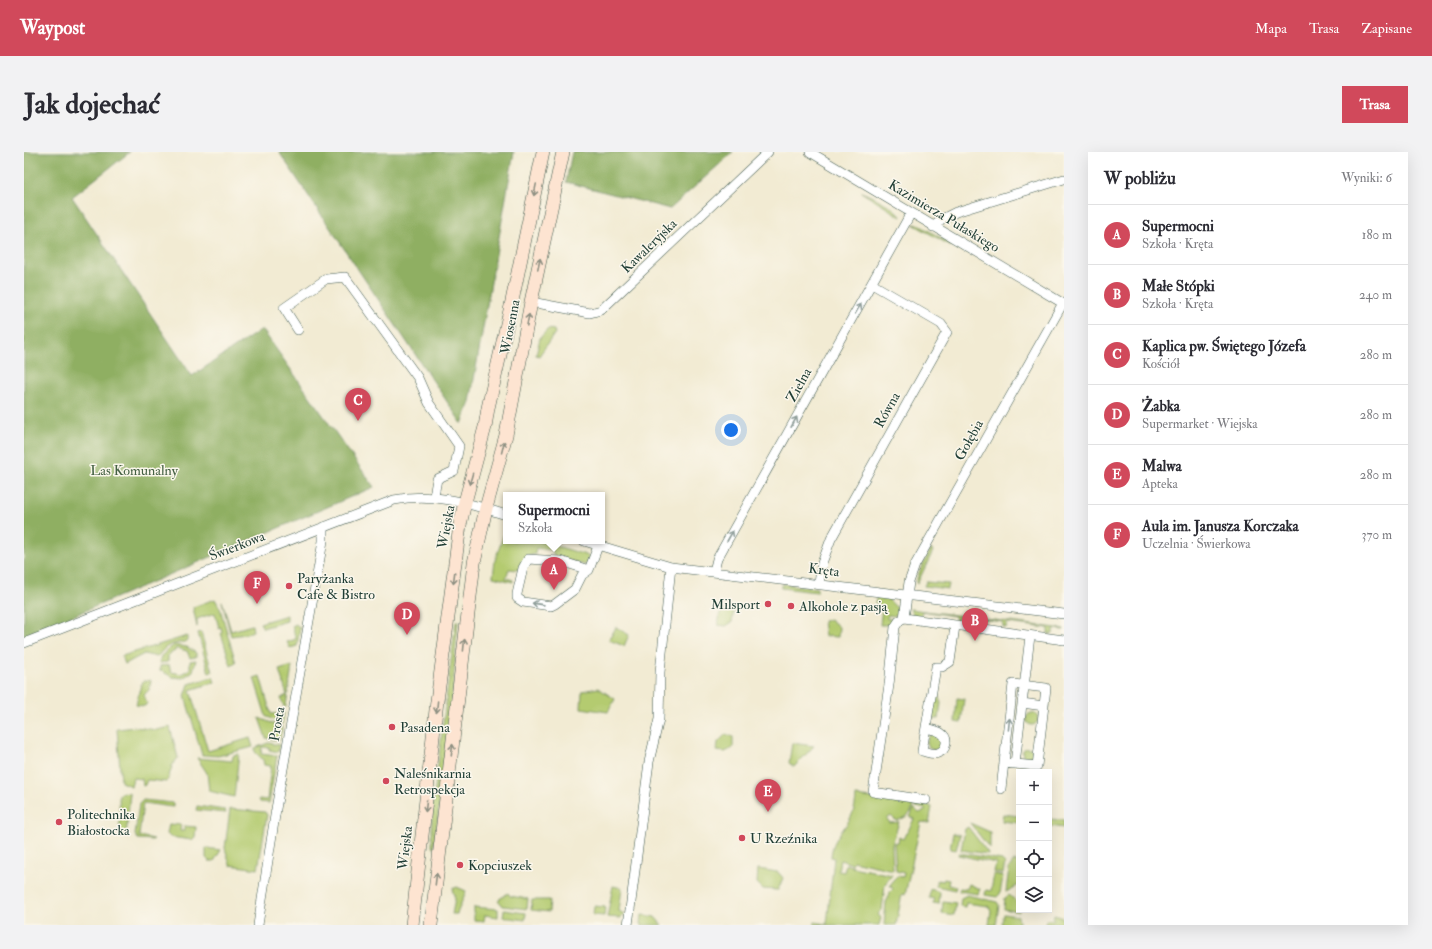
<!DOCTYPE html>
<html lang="pl">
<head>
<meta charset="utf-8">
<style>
  body { margin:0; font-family:"IM FELL Double Pica",serif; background:#f2f2f3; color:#2b2b33 }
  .controls { position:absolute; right:12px; bottom:12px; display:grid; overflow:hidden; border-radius:0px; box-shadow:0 4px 16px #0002 }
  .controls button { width:36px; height:36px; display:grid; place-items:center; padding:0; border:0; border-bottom:1px solid #e1e1e2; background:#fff; color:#2b2b33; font:20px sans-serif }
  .you { position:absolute; left:707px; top:278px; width:14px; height:14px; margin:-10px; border:3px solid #fff; border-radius:50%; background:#1a73e8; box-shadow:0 0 0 6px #1a73e833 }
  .badge { display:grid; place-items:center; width:26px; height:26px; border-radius:50%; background:#d1495b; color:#fff; font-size:13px; font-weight:700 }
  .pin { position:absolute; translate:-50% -33px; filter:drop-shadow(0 1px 2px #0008) }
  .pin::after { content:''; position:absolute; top:21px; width:14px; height:12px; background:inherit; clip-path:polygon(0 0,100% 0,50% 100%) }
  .popup { position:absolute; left:479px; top:340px; width:102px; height:52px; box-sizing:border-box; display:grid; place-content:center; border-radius:0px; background:#fff; filter:drop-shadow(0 1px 3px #0005); font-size:13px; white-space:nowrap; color:#7c7c81 }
  .popup b { font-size:15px; color:#2b2b33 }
  .popup::after { content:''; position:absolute; left:50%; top:100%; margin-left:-8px; border:8px solid transparent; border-top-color:#fff }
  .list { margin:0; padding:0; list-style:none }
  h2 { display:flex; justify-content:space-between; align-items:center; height:52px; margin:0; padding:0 16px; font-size:17px }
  h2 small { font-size:13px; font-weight:400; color:#7c7c81 }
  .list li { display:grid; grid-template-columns:26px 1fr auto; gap:12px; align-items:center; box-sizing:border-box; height:60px; padding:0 16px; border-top:1px solid #e1e1e2 }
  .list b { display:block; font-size:15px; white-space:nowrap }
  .list p { margin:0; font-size:13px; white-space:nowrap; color:#7c7c81 }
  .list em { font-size:13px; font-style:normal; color:#7c7c81 }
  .icon { flex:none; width:22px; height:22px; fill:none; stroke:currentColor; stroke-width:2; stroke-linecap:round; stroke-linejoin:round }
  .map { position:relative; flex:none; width:1040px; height:773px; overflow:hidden; border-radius:0px }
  header { display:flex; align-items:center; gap:24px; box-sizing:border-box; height:56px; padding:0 20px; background:#d1495b; color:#fff }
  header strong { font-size:19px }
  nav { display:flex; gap:22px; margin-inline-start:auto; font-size:14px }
  .intro { display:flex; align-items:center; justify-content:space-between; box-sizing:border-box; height:96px; padding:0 24px }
  h1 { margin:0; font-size:28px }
  .button { padding:10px 18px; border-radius:0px; background:#d1495b; color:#fff; font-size:14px; font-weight:700 }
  main { display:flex; gap:24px; padding:0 24px }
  aside { flex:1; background:#fff; border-radius:0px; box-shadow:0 4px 16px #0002 }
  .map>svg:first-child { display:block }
  .green { fill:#b4cb70; stroke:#6a8452 }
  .forest { fill:#8faf62; stroke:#57764b }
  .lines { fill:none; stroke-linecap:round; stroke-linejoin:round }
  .street-casing { stroke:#3f574c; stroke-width:10 }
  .secondary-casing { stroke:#3f574c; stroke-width:14 }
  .street { stroke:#fff; stroke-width:9 }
  .secondary { stroke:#fde4d1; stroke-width:13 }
  .oneway { stroke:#8e9082 }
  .oneway2 { stroke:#8f9e9a }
  .poi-dot { fill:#d1495b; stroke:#fbf7ec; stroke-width:1.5 }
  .labels { text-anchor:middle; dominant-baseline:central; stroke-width:3; stroke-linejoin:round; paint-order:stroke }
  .street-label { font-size:14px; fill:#1f3d34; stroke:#fbf7ec }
  .park-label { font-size:14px; fill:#446043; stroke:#fbf7ec }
  .poi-label { font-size:14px; fill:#1f3d34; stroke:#fbf7ec; text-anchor:start }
</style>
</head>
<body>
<header>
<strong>Waypost</strong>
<nav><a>Mapa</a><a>Trasa</a><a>Zapisane</a></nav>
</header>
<div class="intro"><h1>Jak dojechać</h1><a class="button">Trasa</a></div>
<main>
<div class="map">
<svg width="1040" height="773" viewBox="0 0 1040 773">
  <rect width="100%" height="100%" fill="#fbf7ec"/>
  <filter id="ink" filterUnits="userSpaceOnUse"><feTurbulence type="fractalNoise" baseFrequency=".025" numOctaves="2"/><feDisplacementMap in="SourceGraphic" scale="8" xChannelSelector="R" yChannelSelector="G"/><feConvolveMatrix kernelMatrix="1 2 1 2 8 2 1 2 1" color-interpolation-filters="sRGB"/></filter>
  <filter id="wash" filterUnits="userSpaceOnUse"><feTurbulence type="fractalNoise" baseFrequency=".012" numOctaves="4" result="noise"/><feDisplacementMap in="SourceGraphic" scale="16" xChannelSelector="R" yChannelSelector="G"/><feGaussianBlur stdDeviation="0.9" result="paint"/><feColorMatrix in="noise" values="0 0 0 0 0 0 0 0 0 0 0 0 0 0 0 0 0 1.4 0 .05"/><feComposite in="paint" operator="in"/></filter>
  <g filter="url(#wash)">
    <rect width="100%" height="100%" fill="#f2ebd3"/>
    <!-- green -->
    <path class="green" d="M837,40C848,44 872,55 877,65Z
      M889,72L895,73L929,93L927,94Z
      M524,177L530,178L531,181L515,204L512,203L516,186Z
      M480,382H482V389H516L562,403L565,405L564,411L560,413L530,404L528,398L512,396L511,402L504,404L494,418L485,417L482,426L489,428V430L469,425L471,408Z
      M907,397L909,399L893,432L892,430L896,418Z
      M902,430L925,432L924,437L900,434Z
      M759,432L793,436V440L757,436Z
      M853,445L863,446L872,455L878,456L875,461L870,464L864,463L863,467H871L866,473H856L858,455L851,451Z
      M191,447L196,456L212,511L207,514L197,481L198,480L197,475L195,476L191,461L173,467V475L169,455Z
      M198,449L207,479L228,473L229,479L222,482L207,484Z
      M702,456L710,457L708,470L702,474L694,473L696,461Z
      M886,457L1040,477V478L1030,477L1029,482H1024V476L983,471L982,476L979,475V470L935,464L933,470H932L931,464L898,459L897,464H890Z
      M263,463V469L239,476L236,471Z
      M806,467L815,475L814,485L801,484L799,469Z
      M432,469H434L428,549L410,696L408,695V660Z
      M272,472L276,476L273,494L266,496L263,490L272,487L268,474Z
      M592,475L605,483L600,494L585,488Z
      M177,480L188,520L185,521L174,481Z
      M163,484V489C146,494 146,489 133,505L120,502L101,512L98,504Z
      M150,493L163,495L172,501V505L166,506L163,499L152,496L151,499L144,503V510L135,511L137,504Z
      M172,508L169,519L159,526L148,525L136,518V514L145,513L147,520L157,522L166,517V509Z
      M268,514L262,554L260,555L257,546L263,543L255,518Z
      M236,524L247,562L260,561L258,572L242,564L230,526Z
      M189,525L191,530L166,538L184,599L226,586L229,595L194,604L178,603L161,544L165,532Z
      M127,528L125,538L120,543L123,551L121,554L112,553L117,532L120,529Z
      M574,536L591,547L584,560L557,556L558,539Z
      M911,537L917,551L915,567L907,566Z
      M933,546L940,547L937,571L931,570Z
      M1002 567a6 6 0 1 1 12 0a6 6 0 1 1-12 0Z
      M235,566L258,575L255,589L242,586Z
      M112,575L132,578L146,575L154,606L147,614L148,615L143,630L123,628L121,633L119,634L118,627L109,626L107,634L97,630L93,577Z
      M702,582L709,585V596L701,600L693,599L694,590Z
      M903 590a8 8 0 1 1 16 0a8 8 0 1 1-16 0Z
      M244,591L255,593L254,600L245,598L246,596L238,595L237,602L253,604L245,651L236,650L235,647L243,648L247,614L240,613L239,608L231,600V596Z
      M768,591L790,594L770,615L765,611Z
      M998.5 601a5.5 5.5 0 1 1 11 0a5.5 5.5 0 1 1-11 0Z
      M215,602L210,645L185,639L183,621L173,606L208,609L209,604Z
      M99,640L106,641L102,685L98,684L96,679L95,643Z
      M832,644L904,653L908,655L905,671L897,670L881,743L878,742L872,773H860L862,750L865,741L869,737L866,733L873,724L879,725L880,721L872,719L870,691L874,690L875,685L880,687L890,667L886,665L890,656L895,661L901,659V657L889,654C887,664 880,666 872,669L867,664L863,667L866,671L875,670L868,693L869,718L829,709L828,712L816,708L814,719L820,720L822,712L828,714V715L868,723L861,732L858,758L854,762L857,766L855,773H790L791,770L803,772L810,706L807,705C809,678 831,675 832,644Z
      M119,648L149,651V655L119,651L115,684L130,687L129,688L114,687L111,683L115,652Z
      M173,654L201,658L202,661L172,658Z
      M206,657L241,660L243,663L234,717L206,713L201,696Z
      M979,662L995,664V671L978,669Z
      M1025,667L1040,668V676L1025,674Z
      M946,671L966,680V697Z
      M145,672L157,673L156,679H160V674L172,675L171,685L168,688L146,685L143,682Z
      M944,675L964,701V702L937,698L941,677Z
      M929,681L936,683L932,698L926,697Z
      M182,696L197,698L190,709H185L182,706Z
      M935,701L978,708L981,711L979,722L970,720L972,711L934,703Z
      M990,709L995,710V733L982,740L985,716Z
      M734,717L754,720L759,726L754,738L739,737L733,731Z
      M970,722L979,724L976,742L973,745L961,743L962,738L967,739Z
      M920,727L925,728L924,733L932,735L931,738L912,734L913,728L919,729Z
      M945,732L956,737L954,742L935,739L936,736L943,737Z
      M589,734L598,736L595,759L601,763L596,766L583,765Z
      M433,735L442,739L433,762H428L431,747L428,737Z
      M906,737L916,740L915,752L909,751L910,747L905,746Z
      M484,741L486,744L504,747L503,757L479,754L474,748Z
      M943,743L973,750L975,753L972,773H965L967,758L964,754L942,751L941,755L936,754L937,746Z
      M985,743L995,751V760L980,757L981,746Z
      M508,748H526L525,760L507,758Z
      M919,749L932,751L930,763L918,761Z
      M570,754L581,755L580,764L569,763Z
      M450,755L474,757V765L461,763L460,769L450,768Z
      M480,758L502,761L501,768L479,765Z
      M980,762L994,764L995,771L992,773H977Z
      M618,763L631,765L638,773H617Z
      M1030,763L1040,766V773L1031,771L1021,773L1022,768H1029Z"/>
    <!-- forest -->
    <path class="forest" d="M0,0H106L48,45L168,224L238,177L350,335L0,485Z
      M255,0H490L446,250L438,272Z
      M548,0H709L646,57L542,30Z"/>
  </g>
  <g filter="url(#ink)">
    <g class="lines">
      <defs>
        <path id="street" d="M786,0L1040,152
          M909,75L918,67L932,60L1040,27
          M507,150L566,161L577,158L744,0
          M274,178L260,156L302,127L321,125L394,226L405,251L435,294L430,319L413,327L410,344
          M560,389L647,415L1040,462
          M565,418L536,409L504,407L499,416L493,442V446L499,450L527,454L531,452L551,437L558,423L565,418L574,394
          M690,419L693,407L887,61
          M795,431L798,411L807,387L923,180L917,172L848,132
          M880,466L885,430L891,413L1039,151
          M0,491L370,348C409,340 445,351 482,363
          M998,551L1020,554
          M902,576C906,577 913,578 917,581C925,586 923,598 914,601C909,603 903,600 898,599L912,515H918L926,510L931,474
          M991,612L1006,484
          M977,637L989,532L1022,536L1013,614L980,611
          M902,648L849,640L865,533L871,475L875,469L880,466L1040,488
          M234,773L252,657L299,389V375
          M604,773L625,610L635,567L636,520L647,415"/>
        <path id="secondary" d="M388,773L413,549L436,373L441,350L461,275L464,256L487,154L519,0
          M407,773L450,411L462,356L482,283L507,150L539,0"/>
      </defs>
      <!-- street casing -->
      <use href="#street" class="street-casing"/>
      <!-- secondary casing -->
      <use href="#secondary" class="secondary-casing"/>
      <!-- street -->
      <use href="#street" class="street"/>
      <!-- secondary -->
      <use href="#secondary" class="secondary"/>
    </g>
    <!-- one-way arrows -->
    <defs><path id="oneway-shaft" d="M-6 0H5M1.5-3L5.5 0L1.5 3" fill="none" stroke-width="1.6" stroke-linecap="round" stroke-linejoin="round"/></defs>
    <g class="oneway">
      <use href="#oneway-shaft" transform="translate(511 38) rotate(102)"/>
      <use href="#oneway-shaft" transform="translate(515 112) rotate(-78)"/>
      <use href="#oneway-shaft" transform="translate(504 168) rotate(-79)"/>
      <use href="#oneway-shaft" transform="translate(479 295) rotate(-76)"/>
      <use href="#oneway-shaft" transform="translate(447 327) rotate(106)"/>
      <use href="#oneway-shaft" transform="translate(430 426) rotate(97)"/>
      <use href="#oneway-shaft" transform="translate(440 493) rotate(-84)"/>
      <use href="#oneway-shaft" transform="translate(413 555) rotate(96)"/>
      <use href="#oneway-shaft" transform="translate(428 598) rotate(-83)"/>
      <use href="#oneway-shaft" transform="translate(402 654) rotate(96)"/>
      <use href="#oneway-shaft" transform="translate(412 727) rotate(-83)"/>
    </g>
    <g class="oneway2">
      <use href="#oneway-shaft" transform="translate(834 157) rotate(-60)"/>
      <use href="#oneway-shaft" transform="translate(770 270) rotate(-61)"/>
      <use href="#oneway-shaft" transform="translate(706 384) rotate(-61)"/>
      <use href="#oneway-shaft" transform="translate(514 452) rotate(-172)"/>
      <use href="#oneway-shaft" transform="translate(985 572) rotate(-84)"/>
    </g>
  </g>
  <!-- markers -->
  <g class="poi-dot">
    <circle cx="265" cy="434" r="4"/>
    <circle cx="744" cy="452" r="4"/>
    <circle cx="767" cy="454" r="4"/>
    <circle cx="368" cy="575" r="4"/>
    <circle cx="362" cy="629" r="4"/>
    <circle cx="35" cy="670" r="4"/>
    <circle cx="718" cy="686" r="4"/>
    <circle cx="436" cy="713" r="4"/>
  </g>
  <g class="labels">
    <!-- street labels -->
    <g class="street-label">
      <text transform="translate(920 64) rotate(31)">Kazimierza Pułaskiego</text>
      <text transform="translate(625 94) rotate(-44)">Kawaleryjska</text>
      <text transform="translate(486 175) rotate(-79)">Wiosenna</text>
      <text transform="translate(775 233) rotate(-61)">Zielna</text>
      <text transform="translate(863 258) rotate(-61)">Równa</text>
      <text transform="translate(945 288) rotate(-61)">Gołębia</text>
      <text transform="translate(422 375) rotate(-79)">Wiejska</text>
      <text transform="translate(213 394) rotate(-21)">Świerkowa</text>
      <text transform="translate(800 418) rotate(7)">Kręta</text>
      <text transform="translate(253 572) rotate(-80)">Prosta</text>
      <text transform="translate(381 696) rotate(-83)">Wiejska</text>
    </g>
    <!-- park labels -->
    <g class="park-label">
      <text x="110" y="318">Las Komunalny</text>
    </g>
    <!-- poi labels -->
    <g class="poi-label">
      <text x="273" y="426">Paryżanka<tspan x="273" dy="16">Cafe &amp; Bistro</tspan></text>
      <text x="736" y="452" text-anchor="end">Milsport</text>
      <text x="775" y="454">Alkohole z pasją</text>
      <text x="376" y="575">Pasadena</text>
      <text x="370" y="621">Naleśnikarnia<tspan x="370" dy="16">Retrospekcja</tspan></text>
      <text x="43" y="662">Politechnika<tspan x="43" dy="16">Białostocka</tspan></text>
      <text x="726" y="686">U Rzeźnika</text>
      <text x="444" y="713">Kopciuszek</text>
    </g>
  </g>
</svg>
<div class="controls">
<button>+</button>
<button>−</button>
<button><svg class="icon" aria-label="locate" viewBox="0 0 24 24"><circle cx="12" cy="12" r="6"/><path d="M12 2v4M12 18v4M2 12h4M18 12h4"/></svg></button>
<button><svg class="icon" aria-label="layers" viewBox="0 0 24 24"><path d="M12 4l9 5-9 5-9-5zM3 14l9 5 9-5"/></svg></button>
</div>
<div class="you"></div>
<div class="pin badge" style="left:530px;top:438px">A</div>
<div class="popup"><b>Supermocni</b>Szkoła</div>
<div class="pin badge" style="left:951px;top:489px">B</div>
<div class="pin badge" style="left:334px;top:269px">C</div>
<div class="pin badge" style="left:383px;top:483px">D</div>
<div class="pin badge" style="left:744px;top:660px">E</div>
<div class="pin badge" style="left:233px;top:452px">F</div>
</div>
<aside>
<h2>W pobliżu<small>Wyniki: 6</small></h2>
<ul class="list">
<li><span class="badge">A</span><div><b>Supermocni</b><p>Szkoła · Kręta</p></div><em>180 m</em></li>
<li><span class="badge">B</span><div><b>Małe Stópki</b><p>Szkoła · Kręta</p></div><em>240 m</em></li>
<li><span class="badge">C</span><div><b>Kaplica pw. Świętego Józefa</b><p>Kościół</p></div><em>280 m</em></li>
<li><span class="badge">D</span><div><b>Żabka</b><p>Supermarket · Wiejska</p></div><em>280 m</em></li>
<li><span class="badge">E</span><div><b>Malwa</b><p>Apteka</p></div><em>280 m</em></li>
<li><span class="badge">F</span><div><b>Aula im. Janusza Korczaka</b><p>Uczelnia · Świerkowa</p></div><em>370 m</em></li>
</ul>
</aside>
</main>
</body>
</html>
